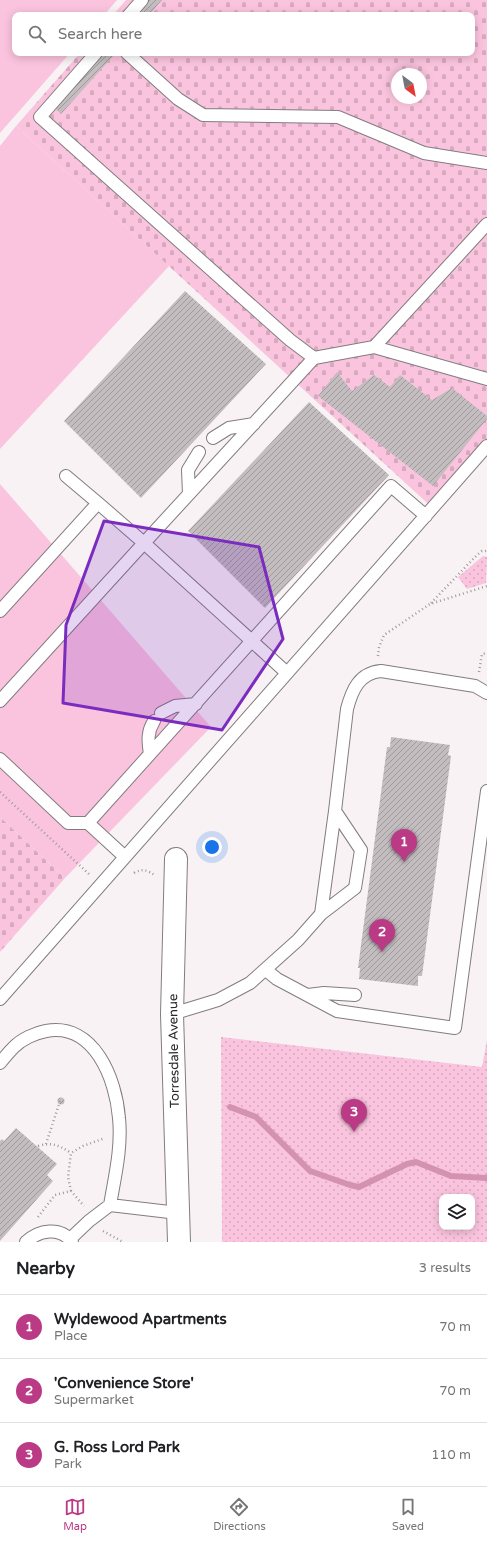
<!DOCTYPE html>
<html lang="en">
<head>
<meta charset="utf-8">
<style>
  body { margin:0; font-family:"Varela Round",sans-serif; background:#f6f6f6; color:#202124 }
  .controls { position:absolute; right:12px; bottom:12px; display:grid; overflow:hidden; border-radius:8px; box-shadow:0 2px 10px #0003 }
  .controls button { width:36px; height:36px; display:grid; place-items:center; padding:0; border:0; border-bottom:1px solid #e0e0e0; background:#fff; color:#202124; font:20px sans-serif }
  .compass { position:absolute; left:391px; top:68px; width:36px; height:36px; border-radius:50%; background:#fff; box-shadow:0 2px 10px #0003; rotate:148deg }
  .you { position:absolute; left:212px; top:847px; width:14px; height:14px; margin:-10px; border:3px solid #fff; border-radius:50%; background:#1a73e8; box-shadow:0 0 0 6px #1a73e833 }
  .badge { display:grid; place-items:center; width:26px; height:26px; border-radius:50%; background:#ba3a85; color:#fff; font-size:13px; font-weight:700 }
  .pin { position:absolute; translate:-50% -33px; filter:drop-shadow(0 1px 2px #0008) }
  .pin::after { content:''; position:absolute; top:21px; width:14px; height:12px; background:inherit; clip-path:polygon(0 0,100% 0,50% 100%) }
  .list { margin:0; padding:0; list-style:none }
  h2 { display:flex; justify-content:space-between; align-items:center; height:52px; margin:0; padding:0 16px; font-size:17px }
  h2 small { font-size:13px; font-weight:400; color:#757577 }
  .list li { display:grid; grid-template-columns:26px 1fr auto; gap:12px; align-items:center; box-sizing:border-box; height:64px; padding:0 16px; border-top:1px solid #e0e0e0 }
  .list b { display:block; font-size:15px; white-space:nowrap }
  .list p { margin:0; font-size:13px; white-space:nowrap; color:#757577 }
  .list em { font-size:13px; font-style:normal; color:#757577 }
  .icon { flex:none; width:22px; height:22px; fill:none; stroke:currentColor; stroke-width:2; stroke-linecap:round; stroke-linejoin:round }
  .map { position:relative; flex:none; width:487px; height:1242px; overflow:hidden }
  .search { position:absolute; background:#fff; box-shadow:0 2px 10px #0003; left:12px; right:12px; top:12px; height:44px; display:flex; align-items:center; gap:10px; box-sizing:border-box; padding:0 14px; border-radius:8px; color:#757577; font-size:15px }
  .sheet { height:244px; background:#fff }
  nav { display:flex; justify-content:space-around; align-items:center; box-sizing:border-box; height:56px; border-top:1px solid #e0e0e0; background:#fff; font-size:11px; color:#757577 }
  nav a { display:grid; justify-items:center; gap:2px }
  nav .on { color:#ba3a85 }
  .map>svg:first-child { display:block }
  .green { fill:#fbc4de }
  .cemetery { fill:url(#cemetery-stones); fill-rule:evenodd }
  .park { fill:url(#park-dots); fill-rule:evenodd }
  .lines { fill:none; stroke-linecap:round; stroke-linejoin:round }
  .stream { stroke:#d492b2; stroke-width:6 }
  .building { fill:url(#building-hatch) }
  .service-casing { stroke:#827c7f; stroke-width:14 }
  .minor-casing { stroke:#827c7f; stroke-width:24 }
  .path { stroke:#9e9a9c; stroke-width:2.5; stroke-dasharray:1 3; stroke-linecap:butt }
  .service { stroke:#fff; stroke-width:12 }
  .minor { stroke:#fff; stroke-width:22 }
  .marked { fill:#7b2cbf; fill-opacity:0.2; stroke:#7b2cbf; stroke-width:3; stroke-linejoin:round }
  .labels { text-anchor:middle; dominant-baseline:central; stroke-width:3; stroke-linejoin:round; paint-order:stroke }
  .street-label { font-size:13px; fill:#2c2a2b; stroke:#fff }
</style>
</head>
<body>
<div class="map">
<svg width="487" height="1242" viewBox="0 0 487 1242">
  <defs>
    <pattern id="cemetery-stones" width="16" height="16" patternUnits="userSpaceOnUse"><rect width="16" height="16" fill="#fbc4de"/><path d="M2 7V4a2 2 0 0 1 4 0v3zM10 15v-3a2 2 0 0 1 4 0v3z" fill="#d7a9bf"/></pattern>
    <pattern id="park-dots" width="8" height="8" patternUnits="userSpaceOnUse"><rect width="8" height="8" fill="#fbc4de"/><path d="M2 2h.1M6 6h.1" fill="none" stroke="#d7a9bf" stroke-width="1.8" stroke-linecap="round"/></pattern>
    <pattern id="building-hatch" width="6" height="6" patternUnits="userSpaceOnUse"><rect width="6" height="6" fill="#c3bdc0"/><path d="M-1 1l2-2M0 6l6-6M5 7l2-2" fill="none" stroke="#9f9a9c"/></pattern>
  </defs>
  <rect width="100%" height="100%" fill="#f8f2f5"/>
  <!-- green -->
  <path class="green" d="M0,0H117L104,15H15V53H70L0,133Z
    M16,126L169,266L0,449V146Z
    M0,484L211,727L65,878L0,817Z"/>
  <!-- cemetery -->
  <path class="cemetery" d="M126,0H487V451L436,511L16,126L80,53H472V15H113ZM397,74H421V98H397Z
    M0,817L65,878L0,952Z"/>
  <!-- park -->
  <path class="park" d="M483,556L487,557L486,583L467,589L458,577Z
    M221,1037L482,1067L487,1040V1242H222ZM442,1197H472V1227H442Z"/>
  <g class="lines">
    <!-- stream -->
    <path class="stream" d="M230,1107L256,1117L310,1171L350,1185L359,1187L407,1164L416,1162L451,1176L487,1178"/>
  </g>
  <!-- building -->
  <path class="building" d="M147,0H162L149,15H134Z
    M102,53H116L61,114L54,107Z
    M185,291L266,364L141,498L64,421Z
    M337,372L352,391L374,375L390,387L400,375L432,400L452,388L487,416V419L433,486L318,396Z
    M309,402L389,475L265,608L188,531Z
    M391,737L450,745L448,755L451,756L422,976H418V986L359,979L360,968H358L387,747H390Z
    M57.5 1101a3.5 3.5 0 1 1 7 0a3.5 3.5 0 1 1-7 0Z
    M16,1128L57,1164L47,1175L53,1181L0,1241V1141L2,1139L4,1141Z"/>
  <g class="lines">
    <defs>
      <path id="service" d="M129,15L142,0
        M96,53L40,117L290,340L314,358L374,347L487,224
        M127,53L178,99L203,115L338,117L424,153L487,163
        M374,347L487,379
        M213,438L229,428L254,424
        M66,476L98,503
        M189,494L188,470L199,452
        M0,611L98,503L144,543L0,701
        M287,673L144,543L314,358
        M161,713L175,706L196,704
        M150,754C148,741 147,732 154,721
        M0,759L68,823H88L125,857
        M88,823L391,486L426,516
        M321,914L335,811
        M266,970L277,979L337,1011L455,1028L487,791
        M308,995L324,993L355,995
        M0,999L487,446
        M172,1014L218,1000L250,983L298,940L321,914L355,888L361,850L335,811L347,709C352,690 359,673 381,671L475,686L487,693
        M0,1063C4,1058 9,1052 14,1047C22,1039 35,1033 46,1031C94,1022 116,1079 119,1118C122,1147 115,1176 110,1205
        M70,1239L89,1221L110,1205L178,1213
        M26,1242C39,1230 60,1226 72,1242"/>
      <path id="minor" d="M176,859L172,1014L179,1242"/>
    </defs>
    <!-- service casing -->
    <use href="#service" class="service-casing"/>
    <!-- minor casing -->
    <use href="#minor" class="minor-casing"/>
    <!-- path -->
    <path class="path" d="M431,603L477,555L482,551H487
      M378,656L379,647L384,635L430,604L487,586
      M479,672L482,654L487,653
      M0,792L90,875
      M134,873C143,868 147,870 156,876
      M46,1144L60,1101
      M38,1146C52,1142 59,1145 71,1153
      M71,1191L68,1177L71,1153L83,1146L105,1138
      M38,1217L55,1195L71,1191L84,1206
      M103,1231L123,1242"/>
    <!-- service -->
    <use href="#service" class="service"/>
    <!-- minor -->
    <use href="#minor" class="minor"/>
  </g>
  <!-- marked area -->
  <path class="marked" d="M104,521L259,547L283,639L222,730L63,703L66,625Z"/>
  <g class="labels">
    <!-- street labels -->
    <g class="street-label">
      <text transform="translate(174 1051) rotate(-91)">Torresdale Avenue</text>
    </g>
  </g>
</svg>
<div class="controls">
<button><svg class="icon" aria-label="layers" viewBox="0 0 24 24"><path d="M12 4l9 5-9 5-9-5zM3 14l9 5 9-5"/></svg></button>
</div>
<svg class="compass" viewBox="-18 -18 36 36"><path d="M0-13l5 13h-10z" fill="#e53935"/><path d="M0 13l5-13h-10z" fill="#757577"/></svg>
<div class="you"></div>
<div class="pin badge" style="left:404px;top:862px">1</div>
<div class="pin badge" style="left:382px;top:952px">2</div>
<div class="pin badge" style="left:354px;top:1132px">3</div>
<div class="search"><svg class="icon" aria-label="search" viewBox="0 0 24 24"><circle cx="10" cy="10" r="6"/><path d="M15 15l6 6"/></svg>Search here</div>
</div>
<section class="sheet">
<h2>Nearby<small>3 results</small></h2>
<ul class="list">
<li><span class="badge">1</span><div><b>Wyldewood Apartments</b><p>Place</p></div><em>70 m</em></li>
<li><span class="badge">2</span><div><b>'Convenience Store'</b><p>Supermarket</p></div><em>70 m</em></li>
<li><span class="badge">3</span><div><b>G. Ross Lord Park</b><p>Park</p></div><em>110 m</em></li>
</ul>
</section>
<nav>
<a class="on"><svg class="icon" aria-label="map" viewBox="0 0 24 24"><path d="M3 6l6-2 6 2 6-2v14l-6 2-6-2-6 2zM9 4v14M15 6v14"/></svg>Map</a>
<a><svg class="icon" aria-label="directions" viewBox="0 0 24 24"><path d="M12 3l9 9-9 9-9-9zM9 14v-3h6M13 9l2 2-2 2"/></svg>Directions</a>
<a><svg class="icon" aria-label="saved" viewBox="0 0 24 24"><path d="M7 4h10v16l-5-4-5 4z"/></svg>Saved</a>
</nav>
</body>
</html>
